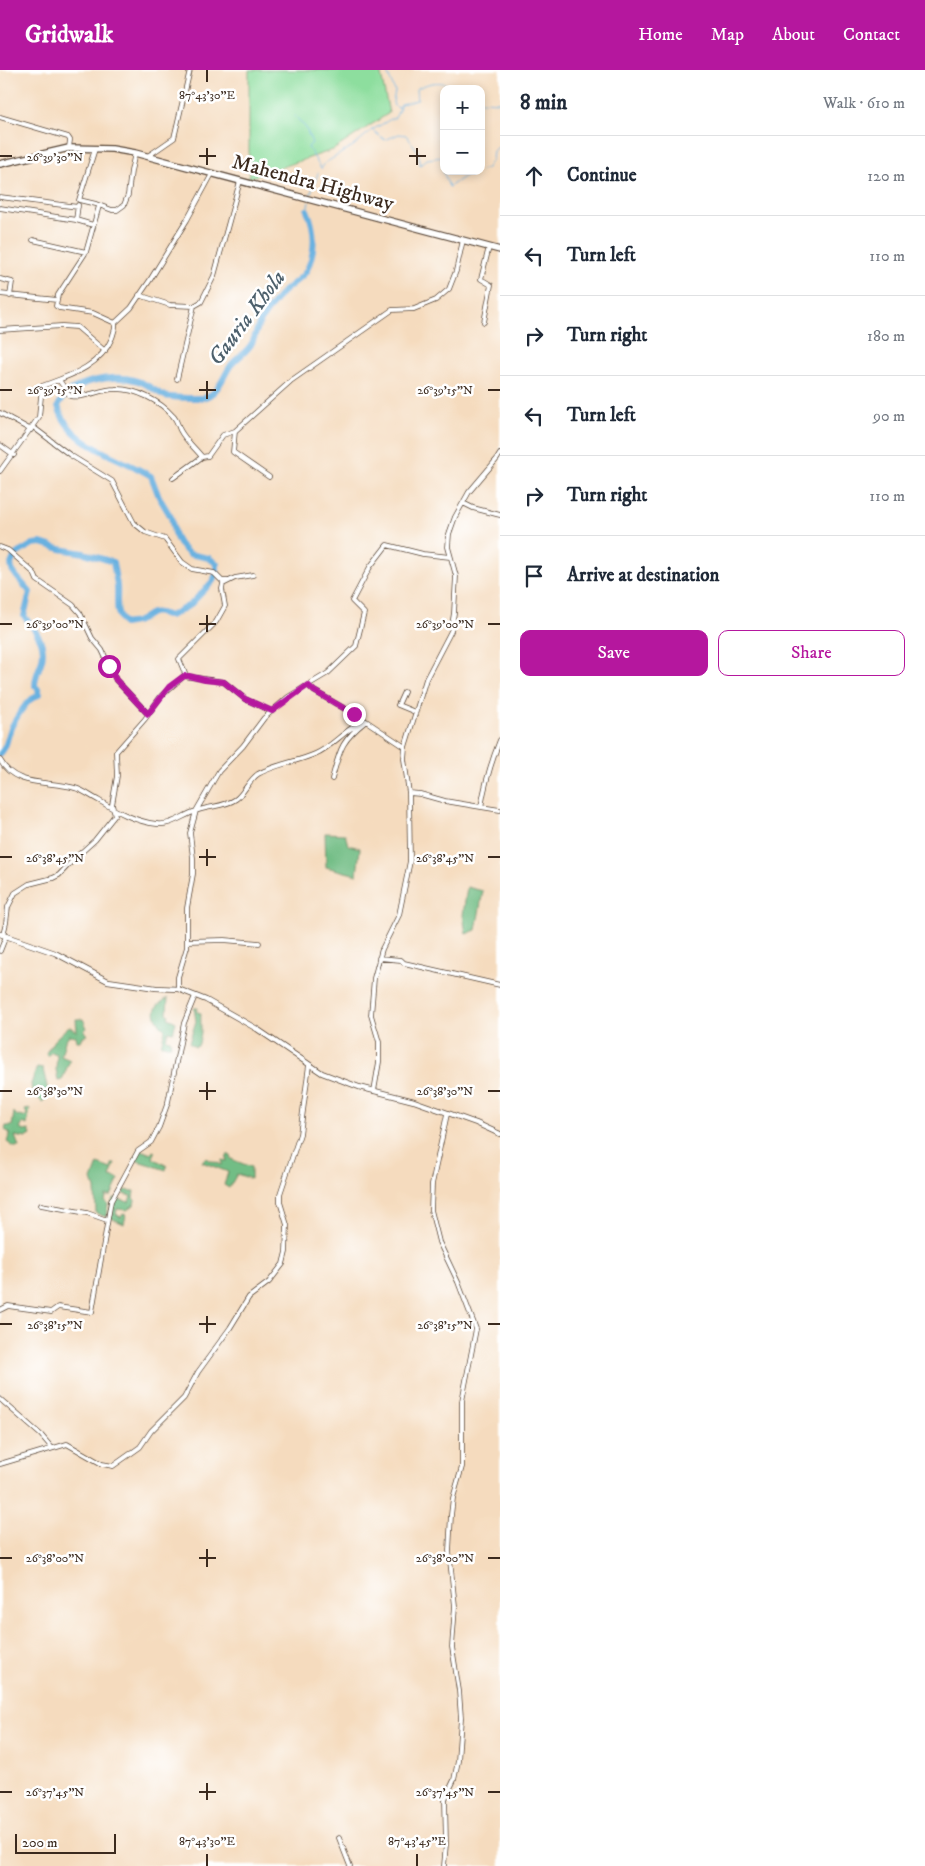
<!DOCTYPE html>
<html lang="en">
<head>
<meta charset="utf-8">
<style>
  body { margin:0; font-family:"IM FELL DW Pica",serif; background:#f6f6f7; color:#1f2937 }
  .controls { position:absolute; right:15px; top:15px; display:grid; overflow:hidden; border-radius:10px; box-shadow:0 2px 8px #0003 }
  .controls button { width:45px; height:45px; display:grid; place-items:center; padding:0; border:0; border-bottom:1px solid #e0e1e3; background:#fff; color:#1f2937; font:25px sans-serif }
  .scale { position:absolute; left:15px; bottom:12px; width:101px; box-sizing:border-box; padding-left:5px; border:2px solid #3b2a1e; border-top:0; font-size:14px; line-height:18px; white-space:nowrap; color:#3b2a1e; -webkit-text-stroke:4px #fff; paint-order:stroke }
  .stop { position:absolute; width:15px; height:15px; margin:-11px; border:4px solid #b5179e; border-radius:50%; background:#fff }
  .stop.end { background:#b5179e; border-color:#fff; box-shadow:0 1px 5px #0008 }
  .list { margin:0; padding:0; list-style:none }
  h2 { display:flex; justify-content:space-between; align-items:center; height:65px; margin:0; padding:0 20px; font-size:21px }
  h2 small { font-size:16px; font-weight:400; color:#747a83 }
  .list li { display:grid; grid-template-columns:32px 1fr auto; gap:15px; align-items:center; box-sizing:border-box; height:80px; padding:0 20px; border-top:1px solid #e0e1e3 }
  .list b { display:block; font-size:19px; white-space:nowrap }
  .list em { font-size:16px; font-style:normal; color:#747a83 }
  .actions { display:flex; gap:10px; padding:15px 20px }
  .actions a { flex:1; padding:11px 0; border:1px solid #b5179e; border-radius:10px; text-align:center; font-size:18px; color:#b5179e }
  .actions .main { background:#b5179e; color:#fff }
  .icon { flex:none; width:28px; height:28px; fill:none; stroke:currentColor; stroke-width:2; stroke-linecap:round; stroke-linejoin:round }
  .map { position:relative; flex:none; width:500px; height:1796px; overflow:hidden }
  header { display:flex; align-items:center; gap:30px; box-sizing:border-box; height:70px; padding:0 25px; background:#b5179e; color:#fff }
  header strong { font-size:24px }
  nav { display:flex; gap:28px; margin-inline-start:auto; font-size:18px }
  main { display:flex }
  aside { flex:1; background:#fff }
  .map>svg:first-child { display:block }
  .green { fill:#8dde9e; stroke:#64845e }
  .forest { fill:#72bd85; stroke:#567452 }
  .lines { fill:none; stroke-linecap:round; stroke-linejoin:round }
  .stream { stroke:#69b1e0; stroke-width:1 }
  .river { stroke:#69b1e0; stroke-width:6 }
  .minor-casing { stroke:#574536; stroke-width:5.5 }
  .tertiary-casing { stroke:#574536; stroke-width:6 }
  .trunk-casing { stroke:#574536; stroke-width:8 }
  .minor { stroke:#fff; stroke-width:4 }
  .tertiary { stroke:#fff; stroke-width:4.5 }
  .trunk { stroke:#fff; stroke-width:5.5 }
  .route { stroke:#b5179e; stroke-width:6 }
  .ticks { fill:none; stroke:#3b2a1e; stroke-width:2 }
  .labels { text-anchor:middle; dominant-baseline:central; stroke-width:5; stroke-linejoin:round; paint-order:stroke }
  .street-label { font-size:21px; fill:#3b2a1e; stroke:#fff }
  .water-label { font-size:22px; font-style:italic; fill:#4d606c; stroke:#fff }
  .ticks-label { font-size:12px; text-anchor:middle; fill:#3b2a1e; stroke:#fff; stroke-width:5; stroke-linejoin:round; paint-order:stroke }
</style>
</head>
<body>
<header>
<strong>Gridwalk</strong>
<nav><a>Home</a><a>Map</a><a>About</a><a>Contact</a></nav>
</header>
<main>
<div class="map">
<svg width="500" height="1796" viewBox="0 0 500 1796">
  <rect width="100%" height="100%" fill="#fff"/>
  <filter id="ink" filterUnits="userSpaceOnUse"><feTurbulence type="fractalNoise" baseFrequency=".02" numOctaves="2"/><feDisplacementMap in="SourceGraphic" scale="10" xChannelSelector="R" yChannelSelector="G"/><feConvolveMatrix kernelMatrix="1 2 1 2 8 2 1 2 1" color-interpolation-filters="sRGB"/></filter>
  <filter id="wash" filterUnits="userSpaceOnUse"><feTurbulence type="fractalNoise" baseFrequency=".0096" numOctaves="4" result="noise"/><feDisplacementMap in="SourceGraphic" scale="20" xChannelSelector="R" yChannelSelector="G"/><feGaussianBlur stdDeviation="1.12" result="paint"/><feColorMatrix in="noise" values="0 0 0 0 0 0 0 0 0 0 0 0 0 0 0 0 0 1.4 0 .05"/><feComposite in="paint" operator="in"/></filter>
  <g filter="url(#wash)">
    <rect width="100%" height="100%" fill="#f5dbbe"/>
    <!-- green -->
    <path class="green" d="M249,0H380L389,43L333,80L249,108Z"/>
    <!-- forest -->
    <path class="forest" d="M325,763L345,764L348,775L360,778L357,805L326,797Z
      M467,817L483,821L476,860L466,864L463,845Z
      M168,928L167,943L169,945L168,948L176,952L173,962L168,961L166,969L170,970L171,975H161L165,960C153,946 150,938 168,928Z
      M194,938H198L197,942L201,943C200,955 203,963 198,976L195,977L189,973L196,951Z
      M76,949H83L87,958L84,961L87,965L82,967L80,971H77L76,966L69,965L65,971L61,986L70,990L62,1010L58,1011L56,999L57,984L51,982L48,986L46,983L54,970L69,956L77,962Z
      M37,997L43,998C44,1009 53,1025 42,1032L32,1022L31,1014Z
      M30,1039L27,1055L23,1053L20,1059L24,1061L29,1060L31,1065L26,1068L15,1066L19,1077H14L7,1072L10,1063L5,1060L6,1056H12L14,1042L17,1046L25,1047L27,1044L25,1040Z
      M141,1080L151,1084L153,1081L155,1082L153,1088L167,1096L166,1100L135,1090Z
      M227,1085H230L231,1089L251,1097V1109L237,1104L229,1118L224,1115L228,1102L202,1092L205,1088L222,1095V1090L226,1091Z
      M98,1094L111,1099L112,1094H115L110,1107L119,1109L111,1126H106L105,1132L108,1134L106,1147L96,1143L95,1119L92,1110Z
      M123,1120L134,1121L133,1128L135,1130L134,1135L127,1140L117,1139L116,1144L121,1147L123,1144L126,1145L124,1154L109,1147L112,1131L114,1128L129,1132L131,1126L123,1124Z"/>
    <g class="lines">
      <!-- stream -->
      <path class="stream" d="M481,31L500,32
        M400,37L401,34L417,30L416,19C427,13 444,8 453,19
        M295,46L306,58L312,73L308,77L321,99L325,93L353,76L372,60L385,70L399,64L406,65L418,81L420,95L427,89L442,87V98L449,117L472,101
        M372,60L391,49L395,48L400,38L394,36L393,32L395,21L386,0
        M481,100L486,99L492,90L493,81L500,76
        M310,126L318,103
        M307,140L309,132"/>
      <!-- river -->
      <path class="river" d="M0,684C8,677 7,664 13,654C17,647 23,637 29,631C33,627 36,628 39,624L38,619L35,616C35,606 38,602 41,593C48,573 35,561 24,546L30,522L17,507L12,500L11,494L15,485L33,474L41,473L60,479L84,483L113,492C114,500 116,508 117,516C118,531 114,542 124,554C128,553 133,553 136,552C153,545 148,538 170,546L190,535L213,511L217,502V494L209,488L189,484L179,474L174,463L171,447L159,427L151,406C119,386 69,376 58,336C71,310 113,303 138,311C148,314 156,322 165,326C170,328 197,328 202,328C219,325 223,306 231,295C237,288 245,283 250,276C255,270 256,259 260,252C266,243 273,233 281,224C290,214 305,208 309,195C316,176 315,158 307,140"/>
    </g>
  </g>
  <g filter="url(#ink)">
    <g class="lines">
      <defs>
        <path id="minor" d="M0,47L68,67L70,70L69,78
          M95,79L79,130L96,134L112,140H117L124,135L128,125L131,101L135,83
          M148,86L174,68L190,0
          M0,127L78,137
          M78,135L76,150L93,155
          M99,136L86,182L58,225L56,236L59,238L93,243L115,253
          M0,138L76,150
          M33,170L86,182
          M0,209L12,212L10,226
          M0,224L57,230
          M139,225L170,235L194,236L201,232L214,206L240,111
          M484,252L491,215L481,209L489,177
          M0,260L62,256L77,257L105,281
          M177,309L194,236
          M59,310L70,326C84,329 100,319 115,319C135,318 160,331 173,346C177,350 178,356 180,360C185,370 195,378 202,387L208,386L223,365L235,361L292,310L392,240L414,239L436,230L449,219L456,201L463,170
          M0,343L31,360
          M33,357L70,385L112,411L134,453L145,462L165,469L182,492L192,499L214,503L222,511H228
          M235,361L233,382L269,407
          M0,375L14,385
          M0,401L39,347L42,316C69,306 100,297 112,268C114,262 116,258 115,253L131,238L150,210L187,150L212,104
          M173,408L202,387
          M463,433L473,438L500,445
          M0,477L8,480L34,503L37,510L73,535L80,543L92,568L102,580L116,610L148,644
          M186,606L179,589L216,552L225,536L222,519L223,514L235,508L253,505
          M404,622L398,635L415,642
          M0,690C15,718 49,710 75,718C83,720 90,726 98,730C116,741 136,752 157,754C171,756 183,745 196,741C208,736 225,737 236,729C244,723 249,710 258,704C276,694 297,692 315,684C333,677 346,657 366,651L314,621L308,615
          M332,709C340,679 341,671 366,651L405,677
          M409,723L420,724L445,731L481,737C485,714 491,692 500,670
          M481,737L500,740
          M3,865L6,853L8,837L15,823L29,814L53,808L59,805L74,789L95,770L115,745L112,735L117,706L116,682L145,649L161,626L184,606L224,612L245,629L271,641
          M187,871L224,870L259,873
          M0,881L6,866
          M379,888L401,890L404,893L500,915
          M178,919V907L187,877V838L193,804V788L190,763L196,741L219,701L243,676L264,648L288,627L328,603L356,576L364,543L352,531L370,497L387,475L423,484L450,487
          M374,1021L379,992V972L371,945L374,908L382,879L399,845L410,791L409,723L404,689L405,677L426,609L451,561L454,543L456,506L448,477L449,464L455,447L469,422L497,389L500,384
          M41,1135L87,1143L107,1150
          M0,1240L8,1236L51,1242L58,1237L92,1242L111,1131L138,1081L151,1072L159,1057L168,1032L184,953L195,926
          M0,1329L41,1365L52,1378
          M0,1394L67,1374L102,1394L113,1396L140,1377L151,1361L184,1328L198,1302L230,1258L249,1227L269,1212L283,1194L286,1182L287,1155L280,1132V1124L300,1064L309,995
          M339,1768L350,1796
          M444,1796L446,1774L445,1729L454,1710L458,1691L461,1648L459,1621L452,1577L455,1536L449,1481L451,1445L453,1428L462,1397V1331L476,1259L458,1212L439,1172L431,1140L432,1114L447,1044"/>
        <path id="tertiary" d="M0,864L55,883L108,911L156,918L178,919L206,930L257,959L322,1003L359,1017L414,1031L476,1053L500,1064"/>
        <path id="trunk" d="M0,94L69,78L112,79L135,83L500,180"/>
      </defs>
      <!-- minor casing -->
      <use href="#minor" class="minor-casing"/>
      <!-- tertiary casing -->
      <use href="#tertiary" class="tertiary-casing"/>
      <!-- trunk casing -->
      <use href="#trunk" class="trunk-casing"/>
      <!-- minor -->
      <use href="#minor" class="minor"/>
      <!-- tertiary -->
      <use href="#tertiary" class="tertiary"/>
      <!-- trunk -->
      <use href="#trunk" class="trunk"/>
    </g>
  </g>
  <g class="lines" filter="url(#ink)">
    <!-- route -->
    <path class="route" d="M109,596L116,610L148,644L169,617L184,606H189L205,610L224,612L245,629L272,641L308,615L314,621L354,644"/>
  </g>
  <!-- ticks -->
  <path class="ticks" d="M207,0V12M207,78V95M417,78V95M0,86H12M199,86H216M409,86H426M207,311V329M0,320H12M199,320H216M488,320H500M207,545V562M0,554H12M199,554H216M488,554H500M207,779V796M0,787H12M199,787H216M488,787H500M207,1012V1030M0,1021H12M199,1021H216M488,1021H500M207,1246V1263M0,1254H12M199,1254H216M488,1254H500M207,1479V1497M0,1488H12M199,1488H216M488,1488H500M207,1713V1730M0,1722H12M199,1722H216M488,1722H500M207,1784V1796M417,1784V1796"/>
  <g class="labels">
    <!-- street labels -->
    <g class="street-label">
      <text transform="translate(313 113) rotate(15)">Mahendra Highway</text>
    </g>
    <!-- water labels -->
    <g class="water-label">
      <text transform="translate(247 248) rotate(-53)">Gauria Khola</text>
    </g>
  </g>
  <g class="ticks-label">
    <text x="207" y="29">87°43'30"E</text>
    <text x="55" y="91">26°39'30"N</text>
    <text x="55" y="324">26°39'15"N</text>
    <text x="445" y="324">26°39'15"N</text>
    <text x="55" y="558">26°39'00"N</text>
    <text x="445" y="558">26°39'00"N</text>
    <text x="55" y="792">26°38'45"N</text>
    <text x="445" y="792">26°38'45"N</text>
    <text x="55" y="1025">26°38'30"N</text>
    <text x="445" y="1025">26°38'30"N</text>
    <text x="55" y="1259">26°38'15"N</text>
    <text x="445" y="1259">26°38'15"N</text>
    <text x="55" y="1492">26°38'00"N</text>
    <text x="445" y="1492">26°38'00"N</text>
    <text x="55" y="1726">26°37'45"N</text>
    <text x="445" y="1726">26°37'45"N</text>
    <text x="207" y="1775">87°43'30"E</text>
    <text x="417" y="1775">87°43'45"E</text>
  </g>
</svg>
<div class="controls">
<button>+</button>
<button>−</button>
</div>
<div class="scale">200 m</div>
<div class="stop" style="left:109px;top:596px"></div>
<div class="stop end" style="left:354px;top:644px"></div>
</div>
<aside>
<h2>8 min<small>Walk · 610 m</small></h2>
<ul class="list">
<li><svg class="icon" aria-label="ahead" viewBox="0 0 24 24"><path d="M12 20V5M6 11l6-6 6 6"/></svg><div><b>Continue</b></div><em>120 m</em></li>
<li><svg class="icon" aria-label="left" viewBox="0 0 24 24"><path d="M17 20v-9H6M10 6l-5 5 5 5"/></svg><div><b>Turn left</b></div><em>110 m</em></li>
<li><svg class="icon" aria-label="right" viewBox="0 0 24 24"><path d="M7 20v-9h11M14 6l5 5-5 5"/></svg><div><b>Turn right</b></div><em>180 m</em></li>
<li><svg class="icon" aria-label="left" viewBox="0 0 24 24"><path d="M17 20v-9H6M10 6l-5 5 5 5"/></svg><div><b>Turn left</b></div><em>90 m</em></li>
<li><svg class="icon" aria-label="right" viewBox="0 0 24 24"><path d="M7 20v-9h11M14 6l5 5-5 5"/></svg><div><b>Turn right</b></div><em>110 m</em></li>
<li><svg class="icon" aria-label="arrive" viewBox="0 0 24 24"><path d="M6 21V4h12l-3 4 3 4H6"/></svg><div><b>Arrive at destination</b></div></li>
</ul>
<div class="actions"><a class="main">Save</a><a>Share</a></div>
</aside>
</main>
</body>
</html>
